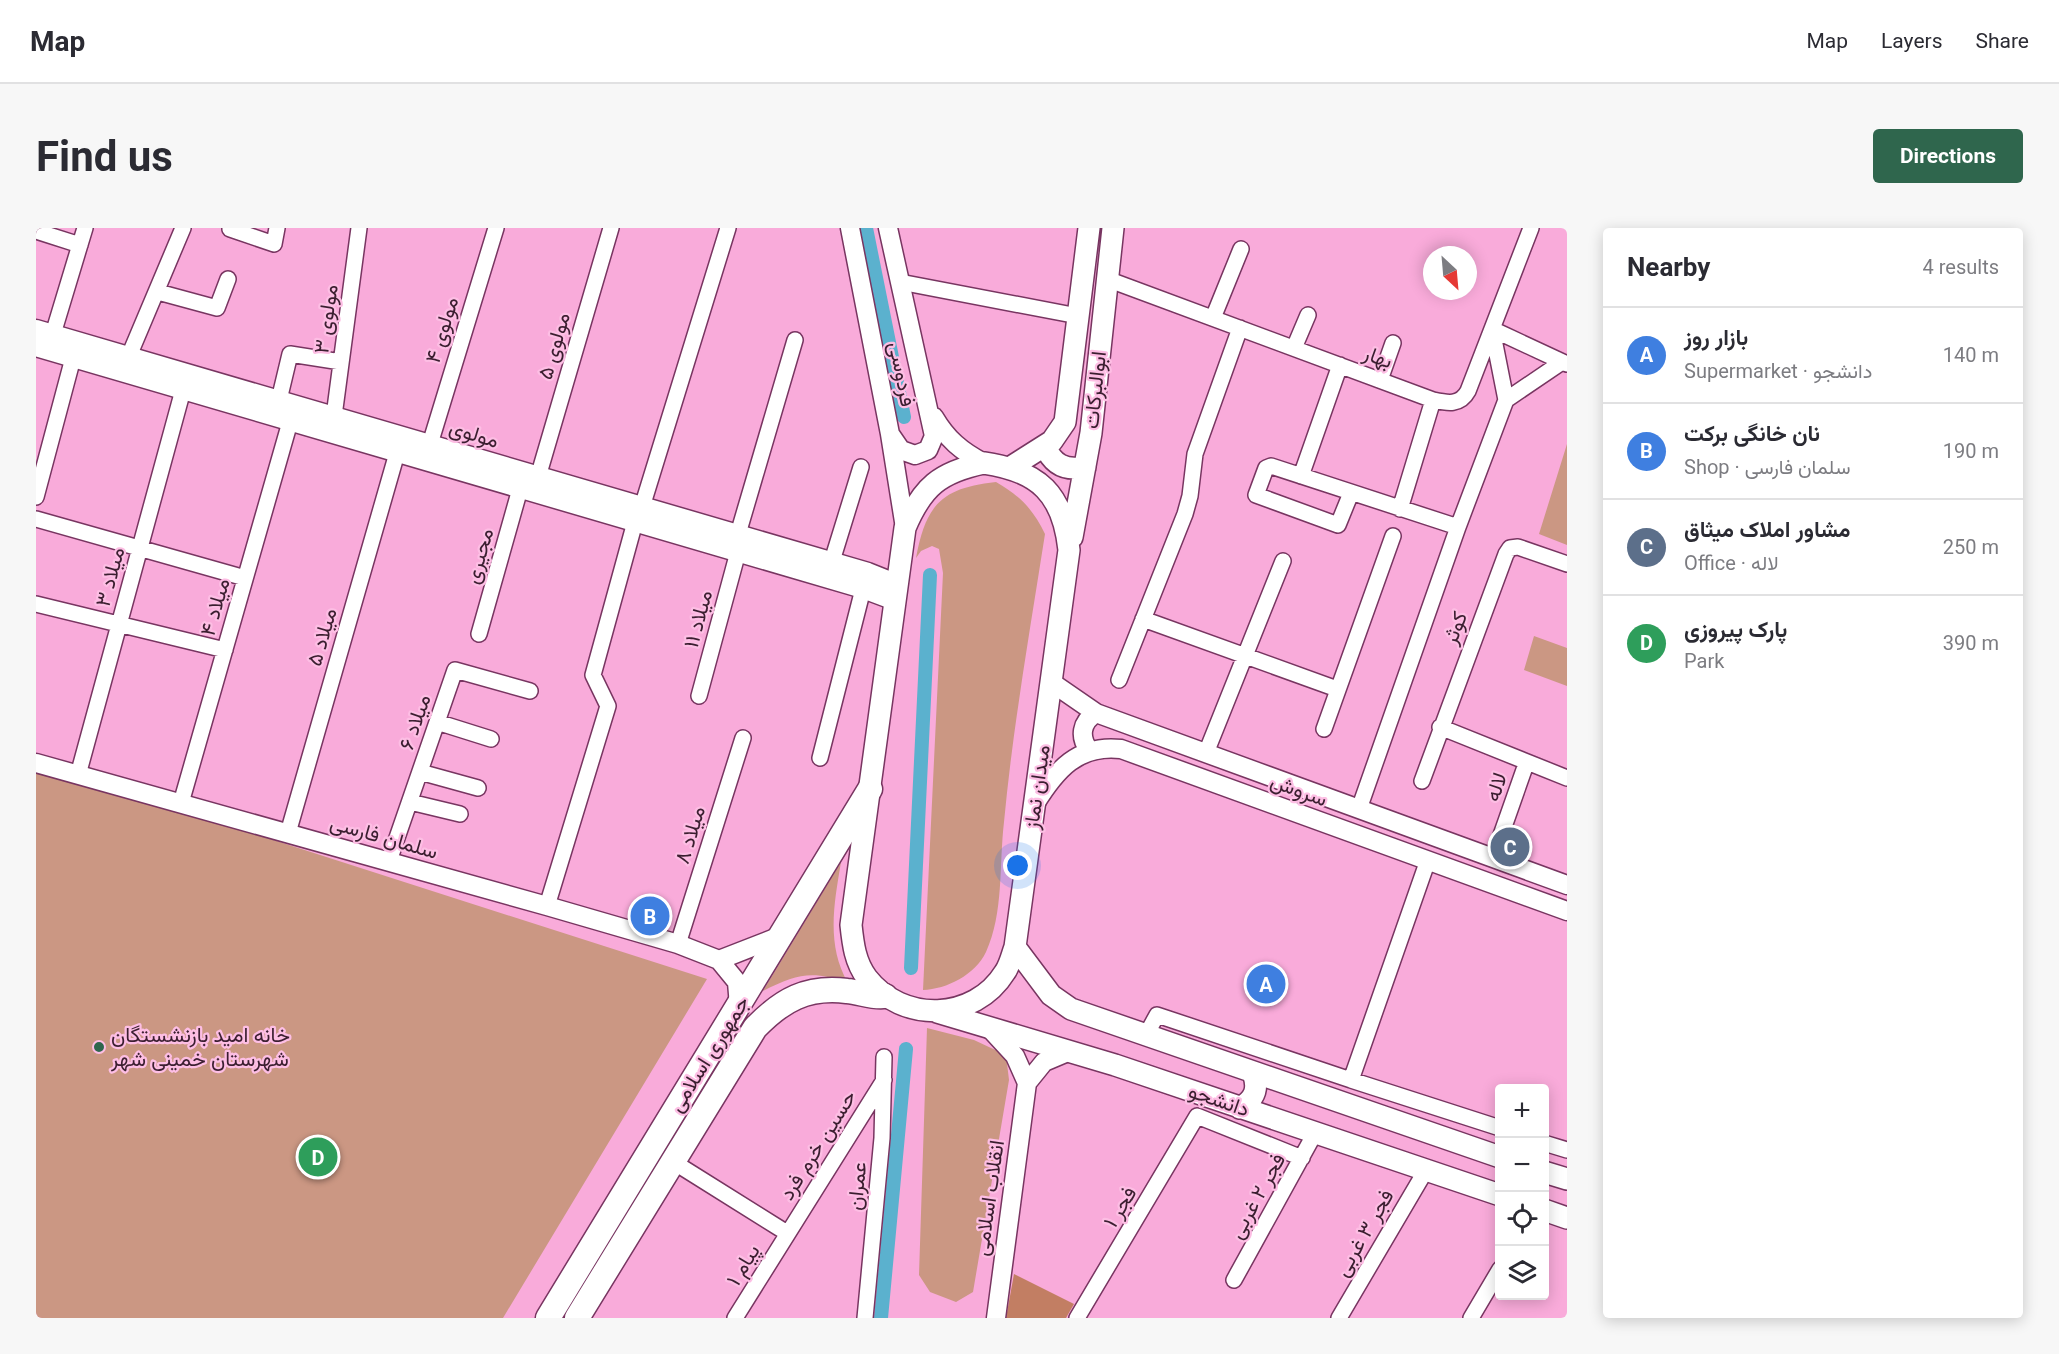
<!DOCTYPE html>
<html lang="en">
<head>
<meta charset="utf-8">
<style>
  body { margin:0; font-family:Roboto,Vazirmatn,sans-serif; background:#f7f7f7; color:#2b2b33 }
  .controls { position:absolute; right:18px; bottom:18px; display:grid; overflow:hidden; border-radius:6px; box-shadow:0 3px 15px #0003 }
  .controls button { width:54px; height:54px; display:grid; place-items:center; padding:0; border:0; border-bottom:2px solid #e1e1e2; background:#fff; color:#2b2b33; font:30px sans-serif }
  .compass { position:absolute; left:1387px; top:18px; width:54px; height:54px; border-radius:50%; background:#fff; box-shadow:0 3px 15px #0003; rotate:154deg }
  .you { position:absolute; left:982px; top:638px; width:21px; height:21px; margin:-15px; border:4px solid #fff; border-radius:50%; background:#1a73e8; box-shadow:0 0 0 9px #1a73e833 }
  .badge { display:grid; place-items:center; width:39px; height:39px; border-radius:50%; background:#2f664d; color:#fff; font-size:20px; font-weight:700 }
  .pin { position:absolute; translate:-50% -50%; border:3px solid #fff; box-shadow:0 2px 6px #0006 }
  .list { margin:0; padding:0; list-style:none }
  h2 { display:flex; justify-content:space-between; align-items:center; height:78px; margin:0; padding:0 24px; font-size:26px }
  h2 small { font-size:20px; font-weight:400; color:#7c7c81 }
  .list li { display:grid; grid-template-columns:39px 1fr auto; gap:18px; align-items:center; box-sizing:border-box; height:96px; padding:0 24px; border-top:2px solid #e1e1e2 }
  .list b { display:block; font-size:22px; white-space:nowrap }
  .list p { margin:0; font-size:20px; white-space:nowrap; color:#7c7c81 }
  .list em { font-size:20px; font-style:normal; color:#7c7c81 }
  .icon { flex:none; width:33px; height:33px; fill:none; stroke:currentColor; stroke-width:2; stroke-linecap:round; stroke-linejoin:round }
  .map { position:relative; flex:none; width:1531px; height:1090px; overflow:hidden; border-radius:6px }
  header { display:flex; align-items:center; gap:36px; box-sizing:border-box; height:84px; padding:0 30px; background:#fff; border-bottom:2px solid #e1e1e2 }
  header strong { font-size:28px }
  nav { display:flex; gap:33px; margin-inline-start:auto; font-size:21px }
  .intro { display:flex; align-items:center; justify-content:space-between; box-sizing:border-box; height:144px; padding:0 36px }
  h1 { margin:0; font-size:42px }
  .button { padding:15px 27px; border-radius:6px; background:#2f664d; color:#fff; font-size:21px; font-weight:700 }
  main { display:flex; gap:36px; padding:0 36px }
  aside { flex:1; background:#fff; border-radius:6px; box-shadow:0 3px 15px #0003 }
  .map>svg:first-child { display:block }
  .green { fill:#cb9783 }
  .forest { fill:#c27e63 }
  .lines { fill:none; stroke-linecap:round; stroke-linejoin:round }
  .canal { stroke:#5bb1ce; stroke-width:14 }
  .minor-casing { stroke:#783561; stroke-width:18 }
  .tertiary-casing { stroke:#783561; stroke-width:21 }
  .secondary-casing { stroke:#783561; stroke-width:24 }
  .primary-casing { stroke:#783561; stroke-width:27 }
  .minor { stroke:#fff; stroke-width:15 }
  .tertiary { stroke:#fff; stroke-width:18 }
  .secondary { stroke:#fff; stroke-width:21 }
  .primary { stroke:#fff; stroke-width:24 }
  .poi-dot { fill:#2f664d; stroke:#fdbee4; stroke-width:2 }
  .labels { text-anchor:middle; dominant-baseline:central; stroke-width:4.5; stroke-linejoin:round; paint-order:stroke }
  .street-label { font-size:21px; fill:#3b1e30; stroke:#fdbee4 }
  .poi-label { font-size:21px; fill:#3b1e30; stroke:#fdbee4; text-anchor:start }
</style>
</head>
<body>
<header>
<strong>Map</strong>
<nav><a>Map</a><a>Layers</a><a>Share</a></nav>
</header>
<div class="intro"><h1>Find us</h1><a class="button">Directions</a></div>
<main>
<div class="map">
<svg width="1531" height="1090" viewBox="0 0 1531 1090">
  <rect width="100%" height="100%" fill="#f9abda"/>
  <!-- green -->
  <path class="green" d="M1531,216V317L1503,306Z
    M960,254C984,268 997,281 1009,306C994,402 977,498 968,594C963,636 968,685 950,724C939,747 911,761 887,762L907,345L903,321L896,318L885,323L880,330C890,276 906,260 960,254Z
    M1498,408L1531,420V458L1488,442Z
    M0,536L671,751L467,1090H0Z
    M805,634C798,676 790,717 812,755C776,742 761,746 727,763Z
    M891,800L938,812L970,827L973,852L937,1064L920,1074L894,1064L883,1047Z"/>
  <!-- forest -->
  <path class="forest" d="M978,1046L1038,1076L1030,1090H970Z"/>
  <g class="lines">
    <!-- canal -->
    <path class="canal" d="M830,0L868,189
      M875,740L894,347
      M845,1090L870,821"/>
    <defs>
      <path id="minor" d="M194,1L238,16L241,0
        M0,3L44,17
        M1071,51L1397,172C1411,175 1424,178 1432,163L1495,0
        M864,54L1042,88
        M122,64L181,80L192,51
        M1177,90L1205,21
        M1456,101L1531,136
        M17,106L49,0
        M1258,120L1272,87
        M93,128L147,0
        M1344,152L1357,115
        M243,172L254,126L305,134
        M1470,172L1526,134
        M298,188L323,0
        M394,216L460,0
        M1265,248L1304,137
        M502,249L575,0
        M1315,265L1302,297L1220,267L1230,240L1235,238L1422,299
        M0,269L37,130
        M606,279L692,0
        M1364,281L1397,172
        M0,291L209,350
        M702,306L759,112
        M796,333L825,239
        M0,376L189,422
        M1107,391L1301,461
        M443,406L484,261
        M1083,452L1149,286L1154,268L1159,226L1204,100
        M663,468L702,324
        M401,494L455,511
        M1404,499L1531,550
        M1288,501L1357,308
        M1170,525L1247,333
        M784,530L827,361
        M384,544L442,560
        M42,547L147,162
        M1386,553L1470,326L1474,320L1482,319L1531,336
        M374,574L424,586
        M145,575L254,194
        M1323,581L1422,299L1470,172L1456,101
        M252,605L361,225
        M1457,630L1490,536
        M1392,632L1315,852L1464,900
        M353,633L419,442L494,463
        M511,678L572,478L557,447L599,294
        M642,716L707,510
        M1109,809L1121,787L1315,852
        M1508,915L1531,922
        M636,933L751,1005
        M1198,1052L1279,905
        M699,1090L848,852
        M829,1090L846,910L848,829
        M1041,1090L1161,888L1266,930
        M1303,1090L1390,942
        M1435,1090L1464,1041"/>
      <path id="tertiary" d="M814,0L854,206L869,300
        M852,0L898,208L892,222L879,227L865,222L854,206
        M0,101L832,344L862,356
        M0,119L827,361L859,373
        M898,189C911,211 925,223 948,235
        M1015,454L1060,485L1531,657
        M1053,522C1043,509 1045,494 1060,485
        M0,535L511,678L642,716L683,732
        M999,576C1020,542 1042,516 1085,521L1531,683
        M683,732L747,707
        M683,732L701,754L703,778
        M955,802L979,828L991,855
        M960,1090L991,855L1008,834L1034,823"/>
      <path id="secondary" d="M1009,218C1017,237 1029,243 1049,239
        M948,235C1003,243 1027,266 1033,322L979,719C976,727 974,737 969,744C938,794 866,795 831,750C819,734 817,716 815,697L869,300C886,259 904,244 948,235Z
        M975,239L1016,213L1029,194L1053,0
        M1036,309L1055,205L1077,0
        M979,719L1015,767L1035,781L1464,929
        M901,784L1079,837L1464,967
        M1204,880C1219,871 1223,861 1217,845
        M1508,944L1531,951
        M1508,982L1531,990"/>
      <path id="primary" d="M512,1090L834,561
        M541,1090L719,800C746,772 771,758 811,763C824,764 837,770 849,768"/>
    </defs>
    <!-- minor casing -->
    <use href="#minor" class="minor-casing"/>
    <!-- tertiary casing -->
    <use href="#tertiary" class="tertiary-casing"/>
    <!-- secondary casing -->
    <use href="#secondary" class="secondary-casing"/>
    <!-- primary casing -->
    <use href="#primary" class="primary-casing"/>
    <!-- minor -->
    <use href="#minor" class="minor"/>
    <!-- tertiary -->
    <use href="#tertiary" class="tertiary"/>
    <!-- secondary -->
    <use href="#secondary" class="secondary"/>
    <!-- primary -->
    <use href="#primary" class="primary"/>
  </g>
  <!-- markers -->
  <circle class="poi-dot" cx="63" cy="819" r="6"/>
  <g class="labels">
    <!-- street labels -->
    <g class="street-label">
      <text transform="translate(290 91) rotate(-82)">مولوی ۳</text>
      <text transform="translate(406 102) rotate(-73)">مولوی ۴</text>
      <text transform="translate(518 118) rotate(-74)">مولوی ۵</text>
      <text transform="translate(1342 129) rotate(20)">بهار</text>
      <text transform="translate(866 146) rotate(79)">فردوسی</text>
      <text transform="translate(1059 162) rotate(-84)">ابوالبرکات</text>
      <text transform="translate(438 206) rotate(17)">مولوی</text>
      <text transform="translate(443 328) rotate(-74)">مجیری</text>
      <text transform="translate(74 349) rotate(-75)">میلاد ۳</text>
      <text transform="translate(179 379) rotate(-74)">میلاد ۴</text>
      <text transform="translate(662 391) rotate(-75)">میلاد ۱۱</text>
      <text transform="translate(1419 400) rotate(-69)">کوثر</text>
      <text transform="translate(286 409) rotate(-74)">میلاد ۵</text>
      <text transform="translate(379 494) rotate(-71)">میلاد ۶</text>
      <text transform="translate(1001 559) rotate(-82)">میدان نماز</text>
      <text transform="translate(1460 559) rotate(-71)">لاله</text>
      <text transform="translate(1263 562) rotate(20)">سروش</text>
      <text transform="translate(654 607) rotate(-73)">میلاد ۸</text>
      <text transform="translate(348 609) rotate(16)">سلمان فارسی</text>
      <text transform="translate(673 826) rotate(-58)">جمهوری اسلامی</text>
      <text transform="translate(1183 872) rotate(19)">دانشجو</text>
      <text transform="translate(782 917) rotate(-58)">حسین خرم فرد</text>
      <text transform="translate(821 958) rotate(-84)">عمران</text>
      <text transform="translate(1221 968) rotate(-61)">فجر ۲ غربی</text>
      <text transform="translate(953 970) rotate(-82)">انقلاب اسلامی</text>
      <text transform="translate(1084 979) rotate(-59)">فجر ۱</text>
      <text transform="translate(1328 1005) rotate(-60)">فجر ۳ غربی</text>
      <text transform="translate(707 1037) rotate(-59)">پیام ۱</text>
    </g>
    <!-- poi labels -->
    <g class="poi-label">
      <text x="75" y="807">خانه امید بازنشستگان<tspan x="75" dy="24">شهرستان خمینی شهر</tspan></text>
    </g>
  </g>
</svg>
<div class="controls">
<button>+</button>
<button>−</button>
<button><svg class="icon" aria-label="locate" viewBox="0 0 24 24"><circle cx="12" cy="12" r="6"/><path d="M12 2v4M12 18v4M2 12h4M18 12h4"/></svg></button>
<button><svg class="icon" aria-label="layers" viewBox="0 0 24 24"><path d="M12 4l9 5-9 5-9-5zM3 14l9 5 9-5"/></svg></button>
</div>
<svg class="compass" viewBox="-18 -18 36 36"><path d="M0-13l5 13h-10z" fill="#e53935"/><path d="M0 13l5-13h-10z" fill="#7c7c81"/></svg>
<div class="you"></div>
<div class="pin badge" style="left:1230px;top:756px;background:#3f7fe0">A</div>
<div class="pin badge" style="left:614px;top:688px;background:#3f7fe0">B</div>
<div class="pin badge" style="left:1474px;top:619px;background:#5c6f8a">C</div>
<div class="pin badge" style="left:282px;top:929px;background:#2e9e5b">D</div>
</div>
<aside>
<h2>Nearby<small>4 results</small></h2>
<ul class="list">
<li><span class="badge" style="background:#3f7fe0">A</span><div><b>بازار روز</b><p>Supermarket · دانشجو</p></div><em>140 m</em></li>
<li><span class="badge" style="background:#3f7fe0">B</span><div><b>نان خانگی برکت</b><p>Shop · سلمان فارسی</p></div><em>190 m</em></li>
<li><span class="badge" style="background:#5c6f8a">C</span><div><b>مشاور املاک میثاق</b><p>Office · لاله</p></div><em>250 m</em></li>
<li><span class="badge" style="background:#2e9e5b">D</span><div><b>پارک پیروزی</b><p>Park</p></div><em>390 m</em></li>
</ul>
</aside>
</main>
</body>
</html>
